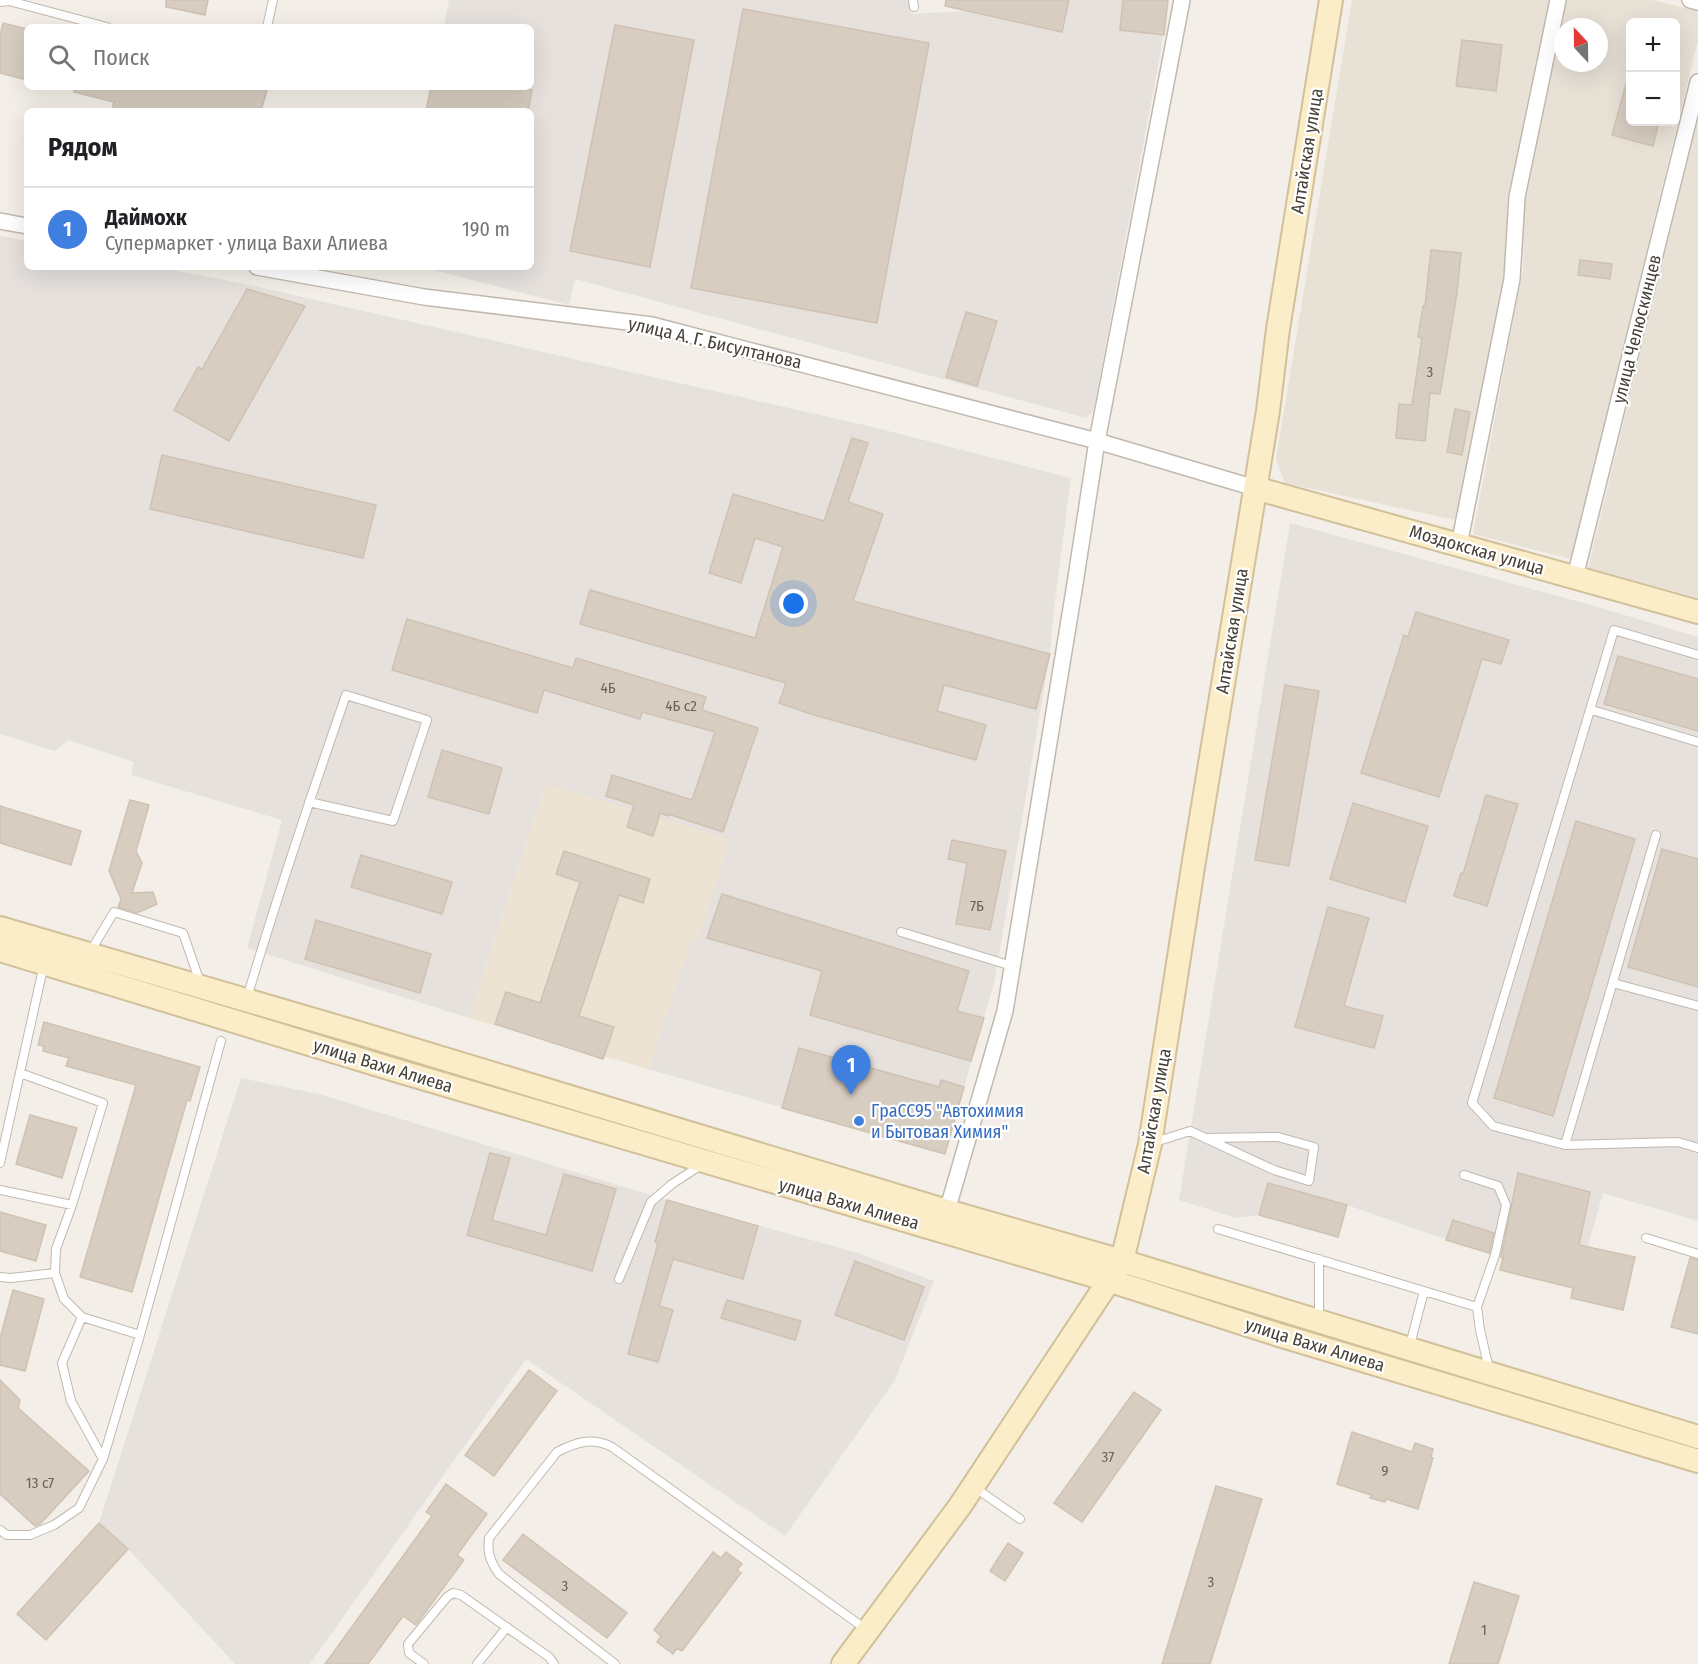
<!DOCTYPE html>
<html lang="ru">
<head>
<meta charset="utf-8">
<style>
  body { margin:0; font-family:"Fira Sans Condensed",sans-serif; background:#f6f6f6; color:#202124 }
  .controls { position:absolute; right:18px; top:18px; display:grid; overflow:hidden; border-radius:9px; box-shadow:0 6px 24px #0002 }
  .controls button { width:54px; height:54px; display:grid; place-items:center; padding:0; border:0; border-bottom:2px solid #e0e0e0; background:#fff; color:#202124; font:30px sans-serif }
  .compass { position:absolute; left:1554px; top:18px; width:54px; height:54px; border-radius:50%; background:#fff; box-shadow:0 6px 24px #0002; rotate:338deg }
  .you { position:absolute; left:794px; top:604px; width:21px; height:21px; margin:-15px; border:4px solid #fff; border-radius:50%; background:#1a73e8; box-shadow:0 0 0 9px #1a73e833 }
  .badge { display:grid; place-items:center; width:39px; height:39px; border-radius:50%; background:#b45309; color:#fff; font-size:20px; font-weight:700 }
  .pin { position:absolute; translate:-50% -50px; filter:drop-shadow(0 2px 3px #0008) }
  .pin::after { content:''; position:absolute; top:32px; width:21px; height:18px; background:inherit; clip-path:polygon(0 0,100% 0,50% 100%) }
  .list { margin:0; padding:0; list-style:none }
  h2 { display:flex; justify-content:space-between; align-items:center; height:78px; margin:0; padding:0 24px; font-size:26px }
  h2 small { font-size:20px; font-weight:400; color:#757577 }
  .list li { display:grid; grid-template-columns:39px 1fr auto; gap:18px; align-items:center; box-sizing:border-box; height:84px; padding:0 24px; border-top:2px solid #e0e0e0 }
  .list b { display:block; font-size:22px; white-space:nowrap }
  .list p { margin:0; font-size:20px; white-space:nowrap; color:#757577 }
  .list em { font-size:20px; font-style:normal; color:#757577 }
  .icon { flex:none; width:33px; height:33px; fill:none; stroke:currentColor; stroke-width:2; stroke-linecap:round; stroke-linejoin:round }
  .map { position:relative; flex:none; width:1698px; height:1664px; overflow:hidden }
  .search { position:absolute; background:#fff; box-shadow:0 6px 24px #0002; left:24px; top:24px; width:510px; height:66px; display:flex; align-items:center; gap:15px; box-sizing:border-box; padding:0 21px; border-radius:9px; color:#757577; font-size:22px }
  .panel { position:absolute; background:#fff; box-shadow:0 6px 24px #0002; left:24px; top:108px; width:510px; height:162px; border-radius:9px }
  .map>svg:first-child { display:block }
  .residential { fill:#e7e1d6; fill-rule:evenodd }
  .industrial { fill:#e6e1dd }
  .education { fill:#ece3d3 }
  .building { fill:#d7cdc1; stroke:#cfc2b1; stroke-width:1.5 }
  .lines { fill:none; stroke-linecap:round; stroke-linejoin:round }
  .lane-casing { stroke:#c1b9ae; stroke-width:10 }
  .street-casing { stroke:#c1b9ae; stroke-width:18 }
  .secondary-casing { stroke:#d1c099; stroke-width:26 }
  .lane { stroke:#fff; stroke-width:8 }
  .street { stroke:#fff; stroke-width:15 }
  .secondary { stroke:#fcedc9; stroke-width:22 }
  .shop-dot { fill:#3f7fe0; stroke:#fff; stroke-width:2 }
  .labels { text-anchor:middle; dominant-baseline:central; stroke-width:4.5; stroke-linejoin:round; paint-order:stroke }
  .number-label { font-size:15px; fill:#6a635a }
  .street-label { font-size:18px; fill:#464037; stroke:#fff }
  .shop-label { font-size:18px; fill:#366cbe; stroke:#fff; text-anchor:start }
</style>
</head>
<body>
<div class="map">
<svg width="1698" height="1664" viewBox="0 0 1698 1664">
  <rect width="100%" height="100%" fill="#f3efe8"/>
  <!-- residential -->
  <path class="residential" d="M1352,0H1549L1513,191L1505,276L1455,520L1285,483L1276,459Z
    M1566,0H1653L1698,11V40L1571,559L1473,534L1523,269L1524,197ZM1630,22H1676V122H1630ZM1563,27H1599V63H1563Z
    M1698,118V598L1588,568Z"/>
  <!-- industrial -->
  <path class="industrial" d="M449,0H909L911,14L967,11L969,0H1168L1160,55L1093,412L1086,418L575,279L569,305L422,267H531V111H426L431,87H531V27H444Z
    M0,236L27,241V267H157L245,284L873,427L1071,478L1054,608L1050,654L995,979L945,1154L648,1069L692,938L699,936L546,784L469,1018L247,948L282,820L131,775L134,762L68,740L55,751L0,734Z
    M1290,523L1598,607L1698,637V1221L1603,1193L1578,1281L1462,1245L1347,1205L1338,1237L1259,1215L1236,1218L1179,1200Z
    M241,1078L319,1094L667,1200L858,1253L934,1281L895,1380L785,1536L526,1359L310,1664H235L128,1549L99,1523Z"/>
  <!-- education -->
  <path class="education" d="M546,784L730,839L699,937L692,938L648,1069L469,1018Z"/>
  <!-- building -->
  <path class="building" d="M166,0H208L205,15L166,7Z
    M946,0H1069L1062,32L945,6Z
    M1123,0H1168L1164,35L1120,30Z
    M743,9L929,43L877,323L691,288Z
    M3,23L27,29V80L0,73V36Z
    M615,25L694,40L650,267L570,251Z
    M1462,40L1502,45L1496,91L1456,86Z
    M1626,84H1630V122H1659L1653,146L1612,135Z
    M75,87H255L267,90L261,111H112L114,102L74,92Z
    M431,87H519L532,90L528,111H426Z
    M1431,250L1461,253L1457,293L1440,394L1430,393L1425,441L1396,438L1399,404L1412,405L1422,338L1418,337L1423,306H1425Z
    M1580,260L1612,264L1610,279L1578,275Z
    M247,289L305,306L229,441L174,410L198,367L202,369Z
    M966,312L997,321L977,386L946,377Z
    M1455,409L1470,412L1462,455L1447,452Z
    M852,438L868,443L848,502L883,514L853,601L1050,654L1036,709L944,685L937,711L986,725L976,760L814,715L779,703L786,683L580,624L590,590L755,638L783,547L755,538L741,583L709,573L733,494L824,521Z
    M162,455L376,505L363,558L150,509Z
    M1416,612L1509,640L1501,664L1482,659L1439,797L1361,773L1404,635L1408,637Z
    M407,619L573,668L576,658L706,697L702,710L758,728L723,832L668,814V816L660,813L653,836L627,827L634,805L606,796L612,775L692,800L715,732L642,712L640,719L544,690L537,713L392,670Z
    M1618,656L1698,679V731L1604,704Z
    M1285,685L1319,691L1289,866L1255,860Z
    M442,750L502,768L489,814L428,797Z
    M1486,795L1518,804L1487,906L1454,896L1461,873L1463,874Z
    M130,800L149,805L136,851L142,863L132,893L153,892L157,904L137,913L118,907L121,899L109,871Z
    M1353,803L1428,826L1405,902L1330,879Z
    M0,806L81,831L71,865L0,843Z
    M1576,821L1635,839L1553,1116L1494,1098Z
    M952,840L1006,851L990,930L956,924L967,863L948,859Z
    M1662,849L1698,859V987L1628,967Z
    M564,851L650,879L643,903L619,895L579,1016L614,1027L603,1059L495,1024L506,992L540,1003L580,882L556,874Z
    M361,855L452,882L442,914L351,887Z
    M722,894L969,971L957,1011L984,1018L971,1061L810,1015L822,971L707,938Z
    M1328,907L1369,918L1344,1006L1383,1016L1374,1048L1295,1027Z
    M316,920L431,954L420,993L305,959Z
    M44,1022L200,1067L190,1101L187,1100L132,1292L80,1277L136,1085L66,1066L69,1058L43,1051L44,1046L38,1045Z
    M799,1048L939,1087L941,1080L964,1087L945,1154L782,1108Z
    M30,1115L77,1128L62,1178L16,1164Z
    M490,1153L510,1158L492,1220L546,1235L564,1174L616,1189L592,1271L467,1235Z
    M1518,1173L1590,1192L1579,1245L1635,1257L1623,1310L1571,1298L1573,1288L1500,1270L1503,1258L1501,1257Z
    M1268,1183L1347,1205L1338,1237L1259,1215Z
    M667,1200L758,1226L743,1279L673,1259L659,1306L673,1310L658,1362L628,1354L658,1243L655,1242Z
    M0,1212L46,1225L36,1261L0,1251Z
    M1453,1220L1494,1233L1489,1253L1446,1240Z
    M1690,1258L1698,1260V1334L1671,1327Z
    M855,1261L924,1287L904,1340L835,1315Z
    M13,1290L44,1299L25,1371L0,1365V1338Z
    M727,1300L801,1321L795,1340L721,1318Z
    M529,1370L557,1391L494,1476L465,1455Z
    M0,1380L20,1400L18,1408L89,1471L40,1524L35,1526L0,1494Z
    M1134,1392L1161,1410L1082,1522L1054,1503Z
    M1352,1432L1412,1452L1415,1443L1433,1449L1431,1457L1433,1458L1418,1509L1386,1499L1385,1502L1370,1498L1371,1495L1337,1484Z
    M446,1484L487,1514L457,1555L464,1560L416,1625L403,1616L368,1664H325L432,1516L426,1512Z
    M1216,1486L1262,1499L1210,1664H1162Z
    M99,1523L128,1549L46,1640L17,1614Z
    M523,1534L627,1613L607,1638L503,1560Z
    M1008,1543L1023,1553L1005,1581L990,1571Z
    M713,1552L721,1558L726,1552L742,1564L737,1570L741,1573L682,1651L677,1648L673,1654L657,1642L661,1636L654,1630Z
    M1474,1582L1519,1596L1498,1664H1449Z"/>
  <g class="lines">
    <defs>
      <path id="lane" d="M913,0L914,7
        M0,2L9,1L107,27
        M267,27L273,0
        M1698,655L1614,630L1472,1103L1493,1126L1565,1145L1678,1142L1698,1148
        M1592,710L1698,742
        M901,932L1012,966
        M90,952L114,912L183,933L200,982
        M1613,983L1698,1006
        M247,998C277,896 311,796 346,695L427,720L393,821L309,802
        M1155,1142L1190,1131L1274,1170L1309,1181L1314,1147L1278,1137L1205,1138
        M1565,1145L1656,835
        M0,1163L44,964
        M1464,1175L1498,1186L1506,1205L1495,1255L1477,1307
        M0,1190L72,1205L103,1103L20,1073
        M72,1205L56,1249L55,1273L64,1299L82,1317L140,1335
        M1218,1229L1477,1307L1480,1330L1489,1369
        M1646,1238L1698,1254
        M1319,1259V1317
        M0,1277L11,1278L55,1273
        M619,1279L651,1202L672,1184L701,1165
        M82,1317L62,1363L71,1401L103,1459L140,1335L221,1041
        M1410,1345L1424,1291
        M974,1487L1020,1519
        M0,1530L7,1535H30L54,1525L79,1508L103,1459
        M424,1664L409,1653L408,1644L447,1597L453,1593L461,1595L549,1657L554,1664
        M477,1664L507,1627
        M615,1664L499,1574C490,1561 487,1553 489,1538L557,1452C576,1442 592,1437 612,1447L867,1630"/>
      <path id="street" d="M1690,0L1698,2
        M0,221L27,226
        M257,267L424,297L652,325L1097,441L1255,488
        M1459,545L1512,279L1517,197L1558,0
        M1575,577L1698,82
        M947,1211L1005,1011L1074,590L1097,441L1182,0"/>
      <path id="secondary" d="M1255,488L1698,612
        M0,928L362,1034L947,1211L1122,1261L1698,1437
        M0,950L395,1070L1108,1280L1279,1335L1698,1461
        M843,1664L960,1506L1122,1261L1150,1144L1193,867L1268,411L1278,329L1331,0"/>
    </defs>
    <!-- lane casing -->
    <use href="#lane" class="lane-casing"/>
    <!-- street casing -->
    <use href="#street" class="street-casing"/>
    <!-- secondary casing -->
    <use href="#secondary" class="secondary-casing"/>
    <!-- lane -->
    <use href="#lane" class="lane"/>
    <!-- street -->
    <use href="#street" class="street"/>
    <!-- secondary -->
    <use href="#secondary" class="secondary"/>
  </g>
  <!-- markers -->
  <circle class="shop-dot" cx="859" cy="1121" r="6"/>
  <g class="labels">
    <!-- number labels -->
    <g class="number-label">
      <text x="1430" y="372">3</text>
      <text x="608" y="688">4Б</text>
      <text x="681" y="706">4Б с2</text>
      <text x="977" y="906">7Б</text>
      <text x="1108" y="1457">37</text>
      <text x="1385" y="1471">9</text>
      <text x="40" y="1483">13 с7</text>
      <text x="1211" y="1582">3</text>
      <text x="565" y="1586">3</text>
      <text x="1484" y="1630">1</text>
    </g>
    <!-- street labels -->
    <g class="street-label">
      <text transform="translate(1307 151) rotate(-81)">Алтайская улица</text>
      <text transform="translate(1637 329) rotate(-76)">улица Челюскинцев</text>
      <text transform="translate(715 343) rotate(13)">улица А. Г. Бисултанова</text>
      <text transform="translate(1477 550) rotate(16)">Моздокская улица</text>
      <text transform="translate(1232 631) rotate(-81)">Алтайская улица</text>
      <text transform="translate(383 1066) rotate(17)">улица Вахи Алиева</text>
      <text transform="translate(1154 1111) rotate(-80)">Алтайская улица</text>
      <text transform="translate(849 1204) rotate(16)">улица Вахи Алиева</text>
      <text transform="translate(1315 1345) rotate(17)">улица Вахи Алиева</text>
    </g>
    <!-- shop labels -->
    <g class="shop-label">
      <text x="871" y="1111">ГраСС95 "Автохимия<tspan x="871" dy="21">и Бытовая Химия"</tspan></text>
    </g>
  </g>
</svg>
<div class="controls">
<button>+</button>
<button>−</button>
</div>
<svg class="compass" viewBox="-18 -18 36 36"><path d="M0-13l5 13h-10z" fill="#e53935"/><path d="M0 13l5-13h-10z" fill="#757577"/></svg>
<div class="you"></div>
<div class="pin badge" style="left:851px;top:1095px;background:#3f7fe0">1</div>
<div class="search"><svg class="icon" aria-label="search" viewBox="0 0 24 24"><circle cx="10" cy="10" r="6"/><path d="M15 15l6 6"/></svg>Поиск</div>
<section class="panel">
<h2>Рядом<small></small></h2>
<ul class="list">
<li><span class="badge" style="background:#3f7fe0">1</span><div><b>Даймохк</b><p>Супермаркет · улица Вахи Алиева</p></div><em>190 m</em></li>
</ul>
</section>
</div>
</body>
</html>
